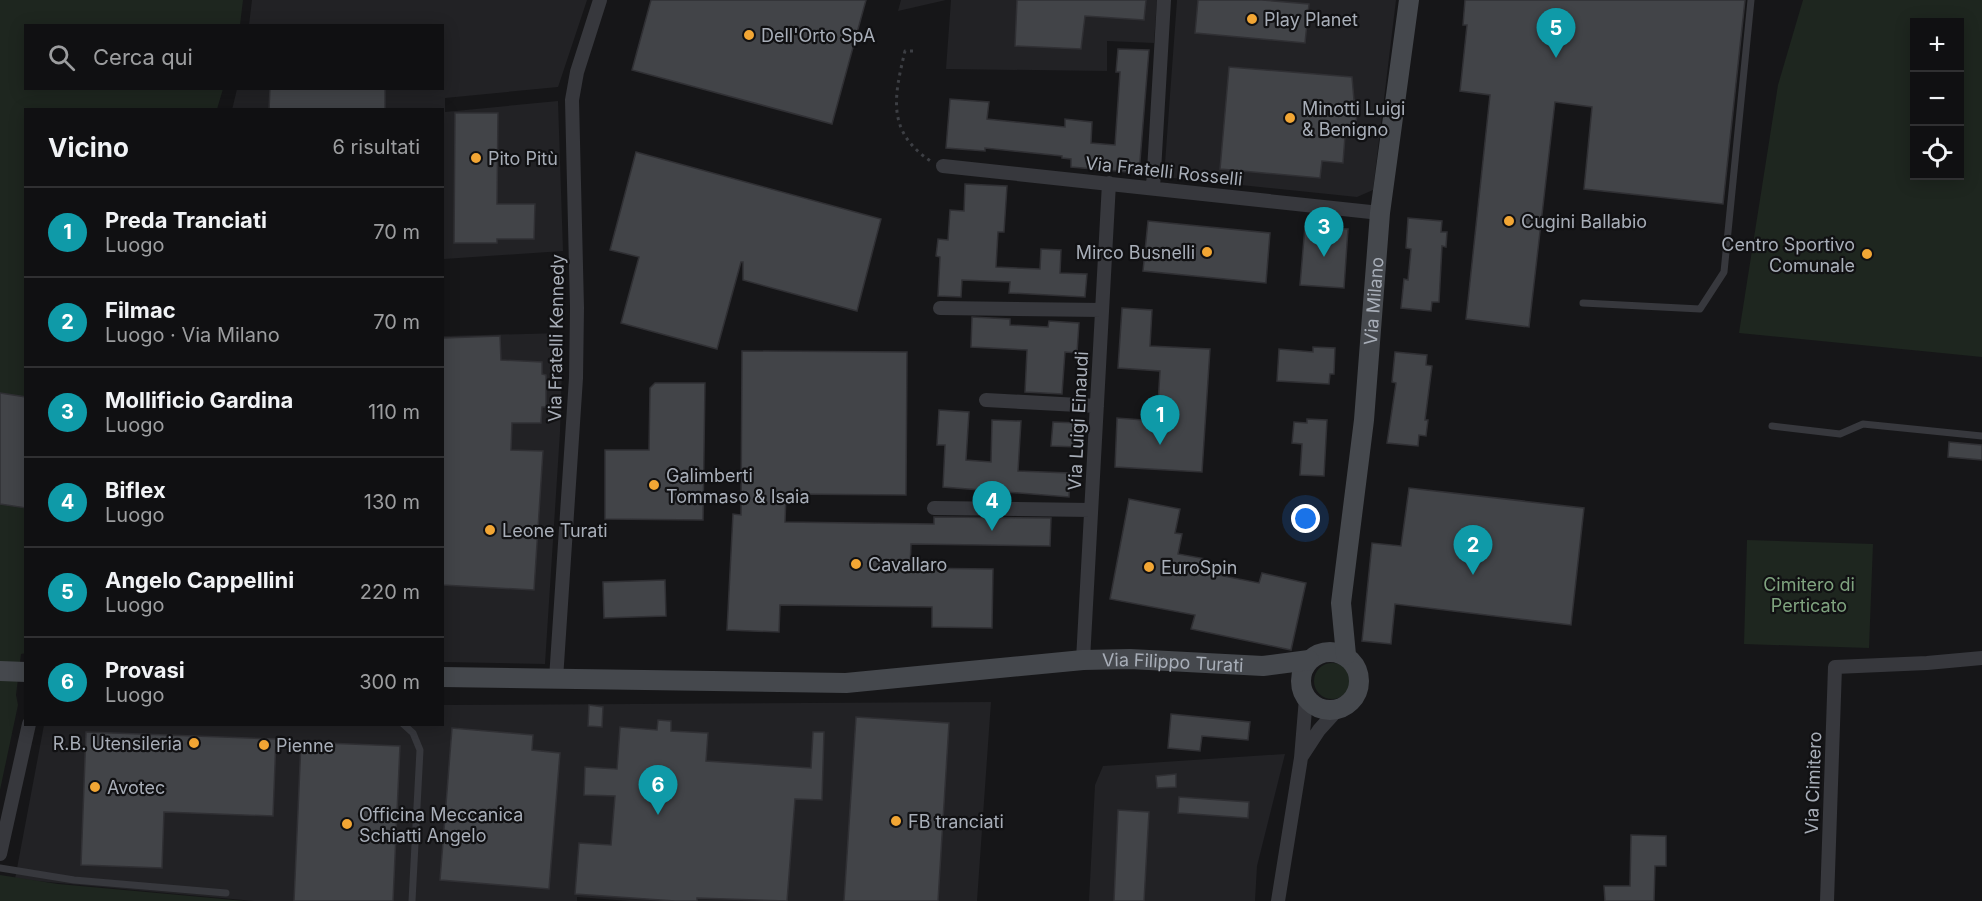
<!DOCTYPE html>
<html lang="it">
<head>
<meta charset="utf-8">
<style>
  body { margin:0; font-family:Inter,sans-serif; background:#19191b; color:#f1f3f6 }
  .controls { position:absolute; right:18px; top:18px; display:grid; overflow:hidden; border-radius:0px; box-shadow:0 3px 15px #0003 }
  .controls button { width:54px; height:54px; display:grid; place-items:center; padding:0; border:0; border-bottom:2px solid #303032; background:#101012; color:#f1f3f6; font:30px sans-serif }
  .you { position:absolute; left:1306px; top:519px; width:21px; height:21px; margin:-15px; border:4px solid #fff; border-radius:50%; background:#1a73e8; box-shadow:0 0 0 9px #1a73e833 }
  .badge { display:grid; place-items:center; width:39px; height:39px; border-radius:50%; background:#7c3aed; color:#fff; font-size:20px; font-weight:700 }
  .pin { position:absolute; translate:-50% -50px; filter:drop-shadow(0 2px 3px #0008) }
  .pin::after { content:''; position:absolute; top:32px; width:21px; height:18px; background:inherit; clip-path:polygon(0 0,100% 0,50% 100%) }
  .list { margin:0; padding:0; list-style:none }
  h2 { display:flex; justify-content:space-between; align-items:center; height:78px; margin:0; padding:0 24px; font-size:26px }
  h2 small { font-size:20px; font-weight:400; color:#9c9d9f }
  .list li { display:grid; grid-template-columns:39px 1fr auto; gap:18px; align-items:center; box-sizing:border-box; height:90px; padding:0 24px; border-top:2px solid #303032 }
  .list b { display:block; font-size:22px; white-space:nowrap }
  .list p { margin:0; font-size:20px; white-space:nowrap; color:#9c9d9f }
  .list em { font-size:20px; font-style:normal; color:#9c9d9f }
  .icon { flex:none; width:33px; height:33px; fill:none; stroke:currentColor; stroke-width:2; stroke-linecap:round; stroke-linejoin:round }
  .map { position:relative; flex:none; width:1982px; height:901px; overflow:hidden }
  .search { position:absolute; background:#101012; box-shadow:0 3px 15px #0003; left:24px; top:24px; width:420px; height:66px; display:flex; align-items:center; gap:15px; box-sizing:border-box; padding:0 21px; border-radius:0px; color:#9c9d9f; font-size:22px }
  .panel { position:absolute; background:#101012; box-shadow:0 3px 15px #0003; left:24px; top:108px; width:420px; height:618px; border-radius:0px }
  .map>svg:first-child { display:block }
  .built { fill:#222225 }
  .green { fill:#1e261f; fill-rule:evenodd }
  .building { fill:#424448; stroke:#303034; stroke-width:1.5 }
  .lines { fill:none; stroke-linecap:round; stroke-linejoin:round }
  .path { stroke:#3d3f44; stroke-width:3; stroke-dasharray:3 4.5; stroke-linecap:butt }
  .lane { stroke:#37383d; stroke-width:7 }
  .street { stroke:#37383d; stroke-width:14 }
  .secondary { stroke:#45484d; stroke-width:20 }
  .poi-dot { fill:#f2a634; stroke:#111113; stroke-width:2 }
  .labels { text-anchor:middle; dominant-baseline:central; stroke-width:4.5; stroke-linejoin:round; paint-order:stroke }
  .poi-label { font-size:18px; fill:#a8aeb8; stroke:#111113; text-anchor:start }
  .street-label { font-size:18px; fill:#a8aeb8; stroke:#111113 }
  .park-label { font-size:18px; fill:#7fa37f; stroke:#111113 }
</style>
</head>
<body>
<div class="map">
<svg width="1982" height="901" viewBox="0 0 1982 901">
  <rect width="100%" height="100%" fill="#161618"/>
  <!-- built -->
  <path class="built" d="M252,0H587L558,87L445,98V112L558,101L563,251L444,259V336L563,333L560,432L545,664L443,662L442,110H232L237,89L442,88V26L249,25Z
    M901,0H946L898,11Z
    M951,0H1157L1154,43L1107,41V71L946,69Z
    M1177,0H1396L1373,190L1357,197L1164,177Z
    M991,702L977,901H629L577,897V901H254L15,879L44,725L442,724L443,705Z
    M1285,754L1257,866L1255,901H1089L1095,785L1103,766Z"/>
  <!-- green -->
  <path class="green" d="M0,0H243L240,25L26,26V88L223,89L217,109L26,110V653L21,654L16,695L18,705L0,790Z
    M1803,0H1982V357L1739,333L1778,85ZM1914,22H1960V176H1914Z
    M1747,540L1873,544L1869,648L1744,644Z
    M1314 681a18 18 0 1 1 36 0a18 18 0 1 1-36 0Z
    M0,875L58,884L245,901H0Z"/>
  <!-- building -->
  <path class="building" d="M651,0H866L832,124L632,70Z
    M1017,0H1146L1144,20L1085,16L1081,49L1015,46Z
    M1198,0H1262L1309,4L1305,43L1195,33Z
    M1465,0H1745L1723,204L1584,189L1592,107L1555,102L1529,327L1466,319L1490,95L1460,91L1467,25H1463Z
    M1118,49L1149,50L1139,173L1071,167V159L1062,158V156L985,148V151L946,148L950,99L989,102L987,119L1065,127V119L1092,122L1091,143L1115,145L1120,72H1116Z
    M1229,67L1352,77L1354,100H1358L1355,137L1345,136L1343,163L1322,161L1320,178L1220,169Z
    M270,88H385V110H269Z
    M455,113H498L497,204H535L534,239H497V243H454Z
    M636,152L881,219L857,311L743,280V262H741L717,349L621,323L639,257L610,250Z
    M965,184L1007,186L1004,232H998L996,267L1040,269L1041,249L1061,250L1060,273L1087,274L1085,297L1009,293L1010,282L962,280L961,297L938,296L940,257L936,256L938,239L948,240L950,210L964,211Z
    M1408,218L1442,221L1441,232H1447L1446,247L1442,246L1439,302H1432L1431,311L1401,308L1404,279L1408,280L1411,249L1406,248Z
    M1148,221L1270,233L1266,283L1143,271Z
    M1305,226L1348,229L1344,288L1300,285Z
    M1122,308L1152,310L1150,346L1210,349L1202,472L1115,467L1117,418L1157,421L1160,371L1118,368Z
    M972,317L1010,319V325L1048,327L1049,321L1079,323L1077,353L1065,352L1062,394L1025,392L1027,350L971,347Z
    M500,336L501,360L542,362V374L546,375V407H542L541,423H512L511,450L543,451L534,590L442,585L443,338Z
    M1313,347L1335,348L1334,374H1330L1329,384L1277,381L1279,349L1313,352Z
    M742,351L907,352L906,495L786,494L785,522L934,524V517L1051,518L1050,546L911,544L910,568L993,569L992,628L932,627V607L780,605L779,632L727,630L733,514L741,515Z
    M1395,352L1427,355L1426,365L1432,366L1425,420H1428L1426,436L1419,435L1418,446L1387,443L1396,383L1392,382Z
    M655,383H705L703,520L605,519V450H649L650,388Z
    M0,393L26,397V508L0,504Z
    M939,410L969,412L966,460L991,462L992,420L1021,421L1018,471L1070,473L1069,497L943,487L945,445H937Z
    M1307,419L1327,420L1324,476L1300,475L1302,444L1292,443L1294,422L1307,423Z
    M1053,422L1079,423L1078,447L1051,446Z
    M1949,442L1982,445V460L1948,457Z
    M1409,488L1584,508L1571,625L1395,604L1391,644L1362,641L1372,543L1401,546Z
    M1129,499L1180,509L1175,533L1182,534L1178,554L1206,559L1203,572L1259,583L1262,573L1306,583L1291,650L1191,629L1195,615L1110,599Z
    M665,580L666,616L604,618L603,582Z
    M589,705L603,707L602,727L588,726Z
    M1171,714L1250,722L1248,740L1202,736L1200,751L1168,748Z
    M856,717L949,723L938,901H844Z
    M658,720L671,721V731L708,733L706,761L811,768L813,732H824L822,800L795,799L787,901L697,898V901H675L575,894L579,843L611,845L615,796L584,795L585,767L617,769L620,727L657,730Z
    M452,728L533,735L532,750L560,753L549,889L440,880Z
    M86,732L276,739L273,816L164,812L162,868L81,865Z
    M301,742L400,746L393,901H294Z
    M1176,774V787L1157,788L1156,776Z
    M1179,797L1249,802L1248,818L1178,813Z
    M1118,810L1149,812L1144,901H1114Z
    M1631,835L1666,836V866H1655L1654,901H1605L1604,886H1630Z"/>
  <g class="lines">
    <!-- path -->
    <path class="path" d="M913,51H905C894,97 886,132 932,162"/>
    <!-- lane -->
    <path class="lane" d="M1583,303L1700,309L1724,272L1751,0
      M1772,426L1840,434L1863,424L1982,436
      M403,724L413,733L420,750L412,901
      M0,868L74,880L226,893"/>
    <!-- street -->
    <path class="street" d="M943,166L1380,213
      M1153,188L1164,0
      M940,308L1102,310
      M986,400L1097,406
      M934,508L1091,510
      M1083,660L1109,183
      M556,679L576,378L577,308L572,100L577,72L600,0
      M1302,756L1319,730L1338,709
      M0,854L29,724
      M1278,901L1301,758L1306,698
      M1827,901L1835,667L1927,663L1982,658"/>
    <!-- secondary -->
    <g class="secondary">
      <circle cx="1330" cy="681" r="29"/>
      <path id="s1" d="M1346,655L1341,603L1364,420L1380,213L1409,0"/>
      <path d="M0,671L26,672"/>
      <path id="s2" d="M442,677L846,683L1083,660L1130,659L1263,666L1309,660"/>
    </g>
  </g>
  <!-- markers -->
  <g class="poi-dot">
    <circle cx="1252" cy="19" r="6"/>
    <circle cx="749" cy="35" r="6"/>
    <circle cx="1290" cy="118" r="6"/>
    <circle cx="476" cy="158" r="6"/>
    <circle cx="1509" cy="221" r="6"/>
    <circle cx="1207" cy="252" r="6"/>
    <circle cx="1867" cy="254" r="6"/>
    <circle cx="654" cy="485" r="6"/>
    <circle cx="490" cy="530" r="6"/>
    <circle cx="856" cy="564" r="6"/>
    <circle cx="1149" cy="567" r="6"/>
    <circle cx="194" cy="743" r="6"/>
    <circle cx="264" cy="745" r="6"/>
    <circle cx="95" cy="787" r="6"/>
    <circle cx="896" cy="821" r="6"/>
    <circle cx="347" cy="824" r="6"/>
  </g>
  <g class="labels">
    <!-- poi labels -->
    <g class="poi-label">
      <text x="1264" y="19">Play Planet</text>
      <text x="761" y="35">Dell'Orto SpA</text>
      <text x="1302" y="108">Minotti Luigi<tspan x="1302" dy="21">&amp; Benigno</tspan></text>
      <text x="488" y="158">Pito Pitù</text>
      <text x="1521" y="221">Cugini Ballabio</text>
      <text x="1855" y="244" text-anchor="end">Centro Sportivo<tspan x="1855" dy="21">Comunale</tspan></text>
      <text x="1195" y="252" text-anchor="end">Mirco Busnelli</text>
      <text x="666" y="475">Galimberti<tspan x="666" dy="21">Tommaso &amp; Isaia</tspan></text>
      <text x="502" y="530">Leone Turati</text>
      <text x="868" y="564">Cavallaro</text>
      <text x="1161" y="567">EuroSpin</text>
      <text x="182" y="743" text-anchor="end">R.B. Utensileria</text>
      <text x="276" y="745">Pienne</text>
      <text x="107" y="787">Avotec</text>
      <text x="359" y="814">Officina Meccanica<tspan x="359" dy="21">Schiatti Angelo</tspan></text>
      <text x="908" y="821">FB tranciati</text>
    </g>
    <!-- street labels -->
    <g class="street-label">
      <text transform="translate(1164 171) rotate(6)">Via Fratelli Rosselli</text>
      <text stroke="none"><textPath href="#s1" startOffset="356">Via Milano</textPath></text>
      <text transform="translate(556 338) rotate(-89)">Via Fratelli Kennedy</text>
      <text transform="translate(1078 421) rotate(-87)">Via Luigi Einaudi</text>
      <text stroke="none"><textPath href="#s2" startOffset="732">Via Filippo Turati</textPath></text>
      <text transform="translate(1813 783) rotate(-88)">Via Cimitero</text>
    </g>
    <!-- park labels -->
    <g class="park-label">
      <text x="1809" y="584">Cimitero di<tspan x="1809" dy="21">Perticato</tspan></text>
    </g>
  </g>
</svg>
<div class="controls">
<button>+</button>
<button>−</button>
<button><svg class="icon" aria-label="locate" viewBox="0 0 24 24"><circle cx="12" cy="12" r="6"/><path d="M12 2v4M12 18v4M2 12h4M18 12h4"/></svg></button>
</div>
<div class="you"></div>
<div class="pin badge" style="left:1160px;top:445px;background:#0f9aa8">1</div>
<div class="pin badge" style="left:1473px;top:575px;background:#0f9aa8">2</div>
<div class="pin badge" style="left:1324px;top:257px;background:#0f9aa8">3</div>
<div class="pin badge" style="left:992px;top:531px;background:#0f9aa8">4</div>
<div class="pin badge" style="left:1556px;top:58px;background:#0f9aa8">5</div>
<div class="pin badge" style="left:658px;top:815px;background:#0f9aa8">6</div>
<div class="search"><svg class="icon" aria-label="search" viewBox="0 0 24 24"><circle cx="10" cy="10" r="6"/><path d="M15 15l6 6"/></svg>Cerca qui</div>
<section class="panel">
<h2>Vicino<small>6 risultati</small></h2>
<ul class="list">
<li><span class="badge" style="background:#0f9aa8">1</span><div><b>Preda Tranciati</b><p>Luogo</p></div><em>70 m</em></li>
<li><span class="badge" style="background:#0f9aa8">2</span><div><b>Filmac</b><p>Luogo · Via Milano</p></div><em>70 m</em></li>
<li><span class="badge" style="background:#0f9aa8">3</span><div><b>Mollificio Gardina</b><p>Luogo</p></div><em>110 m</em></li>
<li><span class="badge" style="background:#0f9aa8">4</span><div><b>Biflex</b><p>Luogo</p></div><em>130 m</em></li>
<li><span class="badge" style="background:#0f9aa8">5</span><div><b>Angelo Cappellini</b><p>Luogo</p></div><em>220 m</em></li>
<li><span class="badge" style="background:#0f9aa8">6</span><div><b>Provasi</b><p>Luogo</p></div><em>300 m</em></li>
</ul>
</section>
</div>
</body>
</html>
